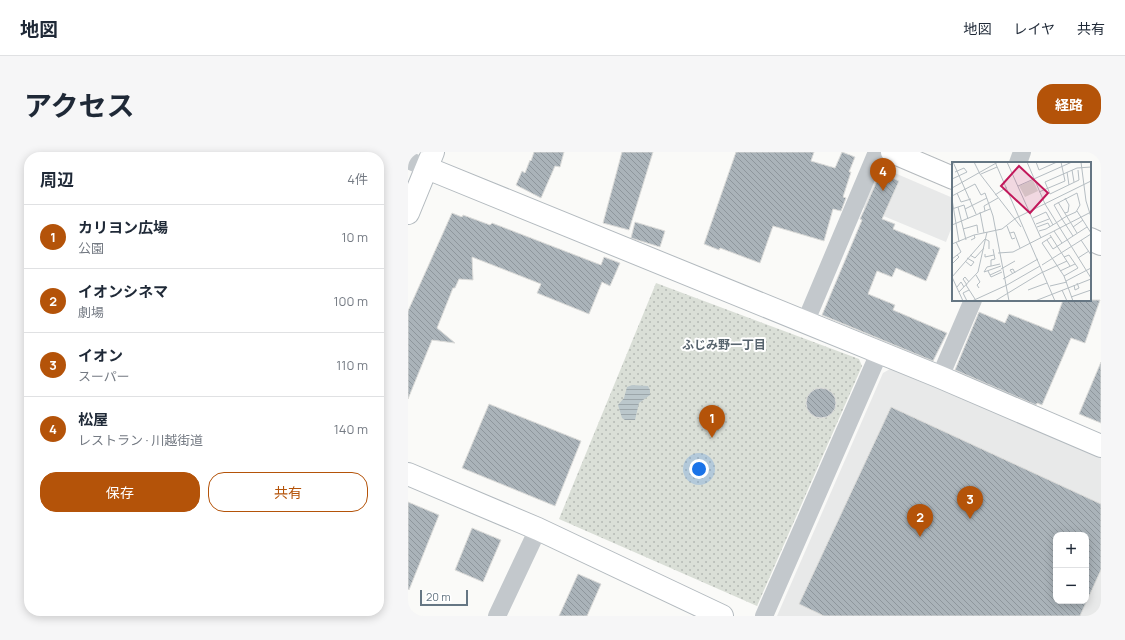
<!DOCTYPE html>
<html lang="ja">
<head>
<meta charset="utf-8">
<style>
  body { margin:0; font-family:Manrope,"Noto Sans JP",sans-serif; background:#f6f6f7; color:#1f2937 }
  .controls { position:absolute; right:12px; bottom:12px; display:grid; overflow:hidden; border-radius:8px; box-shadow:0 2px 10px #0003 }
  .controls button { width:36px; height:36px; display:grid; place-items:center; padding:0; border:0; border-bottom:1px solid #e0e1e3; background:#fff; color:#1f2937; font:20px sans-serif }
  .scale { position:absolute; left:12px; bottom:10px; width:48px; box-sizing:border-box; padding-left:4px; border:2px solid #657683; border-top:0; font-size:11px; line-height:14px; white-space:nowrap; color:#657683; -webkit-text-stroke:3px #fff; paint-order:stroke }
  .you { position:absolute; left:291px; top:317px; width:14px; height:14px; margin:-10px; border:3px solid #fff; border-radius:50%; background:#1a73e8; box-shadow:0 0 0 6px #1a73e833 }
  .badge { display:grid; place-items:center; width:26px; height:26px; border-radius:50%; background:#b45309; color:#fff; font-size:13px; font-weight:700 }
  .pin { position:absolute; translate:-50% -33px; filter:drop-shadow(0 1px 2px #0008) }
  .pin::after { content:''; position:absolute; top:21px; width:14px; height:12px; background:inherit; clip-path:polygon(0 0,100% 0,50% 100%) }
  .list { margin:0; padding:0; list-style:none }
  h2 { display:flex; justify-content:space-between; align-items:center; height:52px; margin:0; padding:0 16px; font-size:17px }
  h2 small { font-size:13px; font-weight:400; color:#747a83 }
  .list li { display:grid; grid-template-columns:26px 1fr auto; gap:12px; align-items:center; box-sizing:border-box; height:64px; padding:0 16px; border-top:1px solid #e0e1e3 }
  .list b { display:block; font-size:15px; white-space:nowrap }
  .list p { margin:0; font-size:13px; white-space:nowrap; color:#747a83 }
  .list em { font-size:13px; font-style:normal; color:#747a83 }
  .actions { display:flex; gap:8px; padding:12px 16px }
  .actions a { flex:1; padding:9px 0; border:1px solid #b45309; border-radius:16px; text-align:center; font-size:14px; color:#b45309 }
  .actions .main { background:#b45309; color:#fff }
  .map { position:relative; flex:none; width:693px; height:464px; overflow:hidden; border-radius:16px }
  header { display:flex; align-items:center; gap:24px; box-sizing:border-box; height:56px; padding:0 20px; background:#fff; border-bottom:1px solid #e0e1e3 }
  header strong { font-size:19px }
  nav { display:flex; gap:22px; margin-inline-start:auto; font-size:14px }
  .intro { display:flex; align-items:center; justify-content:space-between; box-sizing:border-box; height:96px; padding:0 24px }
  h1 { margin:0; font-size:28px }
  .button { padding:10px 18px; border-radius:16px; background:#b45309; color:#fff; font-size:14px; font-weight:700 }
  main { display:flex; gap:24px; padding:0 24px }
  aside { flex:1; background:#fff; border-radius:16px; box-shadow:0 2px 10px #0003 }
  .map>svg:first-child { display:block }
  .built { fill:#e8e9e9; fill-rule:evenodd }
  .park { fill:url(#park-dots) }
  .water { fill:url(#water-rules) }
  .building { fill:url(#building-back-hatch); stroke:#dcdcda; fill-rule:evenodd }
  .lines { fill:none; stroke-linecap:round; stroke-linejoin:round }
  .secondary-casing { stroke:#b3babf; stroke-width:24 }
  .highway-casing { stroke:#b4b9bd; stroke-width:24 }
  .street { stroke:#c3c8cc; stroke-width:18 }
  .secondary { stroke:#fff; stroke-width:22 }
  .highway { stroke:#fff; stroke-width:22 }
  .labels { text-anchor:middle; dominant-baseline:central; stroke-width:4; stroke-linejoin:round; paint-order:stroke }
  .neighbourhood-label { font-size:12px; font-weight:bold; fill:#57646e; stroke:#fff }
  .inset-road { fill:none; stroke:#b5bdc2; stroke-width:1 }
  .view { fill:#c2185b; fill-opacity:0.15; stroke:#c2185b; stroke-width:2 }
  .inset-edge { fill:none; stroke:#657683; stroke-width:2 }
</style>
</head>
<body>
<header>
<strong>地図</strong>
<nav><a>地図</a><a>レイヤ</a><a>共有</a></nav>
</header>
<div class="intro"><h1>アクセス</h1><a class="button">経路</a></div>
<main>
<aside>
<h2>周辺<small>4件</small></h2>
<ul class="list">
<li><span class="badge">1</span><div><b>カリヨン広場</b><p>公園</p></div><em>10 m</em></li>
<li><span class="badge">2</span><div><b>イオンシネマ</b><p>劇場</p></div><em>100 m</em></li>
<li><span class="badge">3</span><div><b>イオン</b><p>スーパー</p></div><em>110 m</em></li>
<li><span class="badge">4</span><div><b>松屋</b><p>レストラン · 川越街道</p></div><em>140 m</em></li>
</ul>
<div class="actions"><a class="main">保存</a><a>共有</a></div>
</aside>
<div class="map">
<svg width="693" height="464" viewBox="0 0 693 464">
  <defs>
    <pattern id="park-dots" width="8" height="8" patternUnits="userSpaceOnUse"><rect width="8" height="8" fill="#dadfd7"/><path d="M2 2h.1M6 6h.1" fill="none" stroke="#b4b9b4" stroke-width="1.8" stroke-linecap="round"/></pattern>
    <pattern id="water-rules" width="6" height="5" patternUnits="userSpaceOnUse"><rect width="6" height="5" fill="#bbc7cb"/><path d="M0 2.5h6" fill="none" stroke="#9ca6aa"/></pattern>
    <pattern id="building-back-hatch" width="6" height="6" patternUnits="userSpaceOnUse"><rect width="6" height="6" fill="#aab3b9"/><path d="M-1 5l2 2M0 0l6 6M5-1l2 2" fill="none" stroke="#8e969c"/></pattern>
  </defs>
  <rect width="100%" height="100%" fill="#fafaf8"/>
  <!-- built -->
  <path class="built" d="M475,16L545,46V72L538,90L454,55L469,18Z
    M482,217L693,304V464H369L475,221ZM648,383H678V449H648Z"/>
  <!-- park -->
  <path class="park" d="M248,131L451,207L454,214L349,454L151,367Z"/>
  <!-- water -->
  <path class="water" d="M224,233L240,234L242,238V243L231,251L227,268H217L214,266L210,253L216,246L219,235Z"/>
  <!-- building -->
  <path class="building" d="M126,0H156L152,15L147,14L133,46L108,33L114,19L117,21L122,8L123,9Z
    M214,0H245L221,78L195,71Z
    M328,0H406L403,9L427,16L434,0L447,5L441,20H443L435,45L438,46L433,59L425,57L416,89L365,74L352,111L312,96L311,98L296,92Z
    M476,22L491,29L474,67L487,72L485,77L532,96L518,129L488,116L484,125L469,119L460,142L487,153L485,158L539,181L525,209L414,163L454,68L452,67L458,54L471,24L474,26Z
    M44,61L54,65L55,63L82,73L84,71L193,113L196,105L212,111L202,134L194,130L181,162L129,141L133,132L64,105L65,128L51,127L47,136H45L29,176L47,191L24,188L0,247V159Z
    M227,70L257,79L252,95L223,86Z
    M655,148H692L677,191L663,186L634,253L629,251L628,253L547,218L571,160L597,171L601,162L644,179Z
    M693,210V271L671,262Z
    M398 251a15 15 0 1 1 30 0a15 15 0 1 1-30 0Z
    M81,252L173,289L147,354L54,316Z
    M483,255L693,352V418L672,464H416L391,452ZM648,383H678V449H648Z
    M0,350L31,363L1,438L0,437Z
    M64,376L93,388L75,430L47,418Z
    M170,422L193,432L179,464H151Z"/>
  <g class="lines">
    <defs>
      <path id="secondary" d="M19,16L532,225L693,294
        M0,61L25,0
        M0,322L130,377L314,464"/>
      <path id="highway" d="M484,0L545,26
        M682,87L693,92"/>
    </defs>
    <!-- secondary casing -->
    <use href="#secondary" class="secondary-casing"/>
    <!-- highway casing -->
    <use href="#highway" class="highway-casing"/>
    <!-- street -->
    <path class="street" d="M0,8L19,16
      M610,11L614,0
      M397,171L469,0
      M532,225L565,148
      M89,464L130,377
      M356,464L471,201"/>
    <!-- secondary -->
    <use href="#secondary" class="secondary"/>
    <!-- highway -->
    <use href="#highway" class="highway"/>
  </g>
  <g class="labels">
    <!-- neighbourhood labels -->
    <g class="neighbourhood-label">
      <text x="316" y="192">ふじみ野一丁目</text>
    </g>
  </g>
  <!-- overview -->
  <g transform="translate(544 10)">
    <rect width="139" height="139" fill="#fafaf8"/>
    <path d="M81,18L86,29L73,35L67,24Z" fill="#dadfd7"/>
    <path class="inset-road" d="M1,0L24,52M22,0L28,12L69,65M43,0L103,139M55,0L89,76M75,0L93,42L139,116M84,0L87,8L105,0M129,0L134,39L139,55M120,8L122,20M126,8L127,18L98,32L93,20L125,6L139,5M115,10L117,23M29,12L45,5M0,17L15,10L12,6L3,10M66,24L120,0M0,26L46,0M87,30L113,19L109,0M5,31L9,40L19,37M43,33L55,25M0,34L23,22L29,33L33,31L41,54L57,139M0,37L7,80M106,40L125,71M6,45L14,78M0,47L12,43L16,57M13,47L35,36M33,49L32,44L46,36M125,49L139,71M28,50L32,71M113,51L116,50L117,43L113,36M81,56L94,50L101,63M84,62L97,57M0,63L38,47M55,64L60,77L63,76M85,65L96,61L98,65M121,65L131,58M11,67L25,63L26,71M87,69L94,67L104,61L110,57L115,54L124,50L128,43L125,31L102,43L110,57L121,74M102,69L110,81M58,71L62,70L68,86M22,73L50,67L64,56L139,19M98,73L118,104M99,75L90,81L112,114L121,139M33,77L37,79V87M95,78L101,87L135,65M129,78L139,93M0,82L22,73L23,76L19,78M46,91L61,90L139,50M33,92V95L42,93M18,93L23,96L32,86M126,96L137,89M0,97L9,90L4,80M13,99L19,104L22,100L15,96M0,102L7,95L5,93M48,102L35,105L32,110L49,104M90,103L139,72M39,104V98L43,97L41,87M49,107L63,99M36,109L39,115L50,110M108,109L123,102M61,112L58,108L61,107L63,111M24,113L28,120L25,123L27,126M38,113L49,108M112,114L126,106L117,93L112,95M0,115L33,77M0,115L11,139M51,117L86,97M114,119L139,106M14,123L23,137M15,123L11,117L13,115L17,120M122,123L123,128L127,126L125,121M98,124L115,120M5,125L9,120L12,125M76,128L95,121M110,128L115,139M7,130L26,110L35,70M119,135L139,128M15,139L11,131L17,128M20,139L55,123L88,104M43,139L89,111L115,99M65,139H82M83,139L139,117"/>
    <path class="view" d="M67,4L96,31L78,51L49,24Z"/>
    <rect width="139" height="139" class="inset-edge"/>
  </g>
</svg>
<div class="controls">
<button>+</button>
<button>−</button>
</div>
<div class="scale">20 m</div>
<div class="you"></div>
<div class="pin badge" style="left:304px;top:286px">1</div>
<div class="pin badge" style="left:512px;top:385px">2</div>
<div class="pin badge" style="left:562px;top:367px">3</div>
<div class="pin badge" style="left:475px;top:39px">4</div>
</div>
</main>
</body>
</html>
